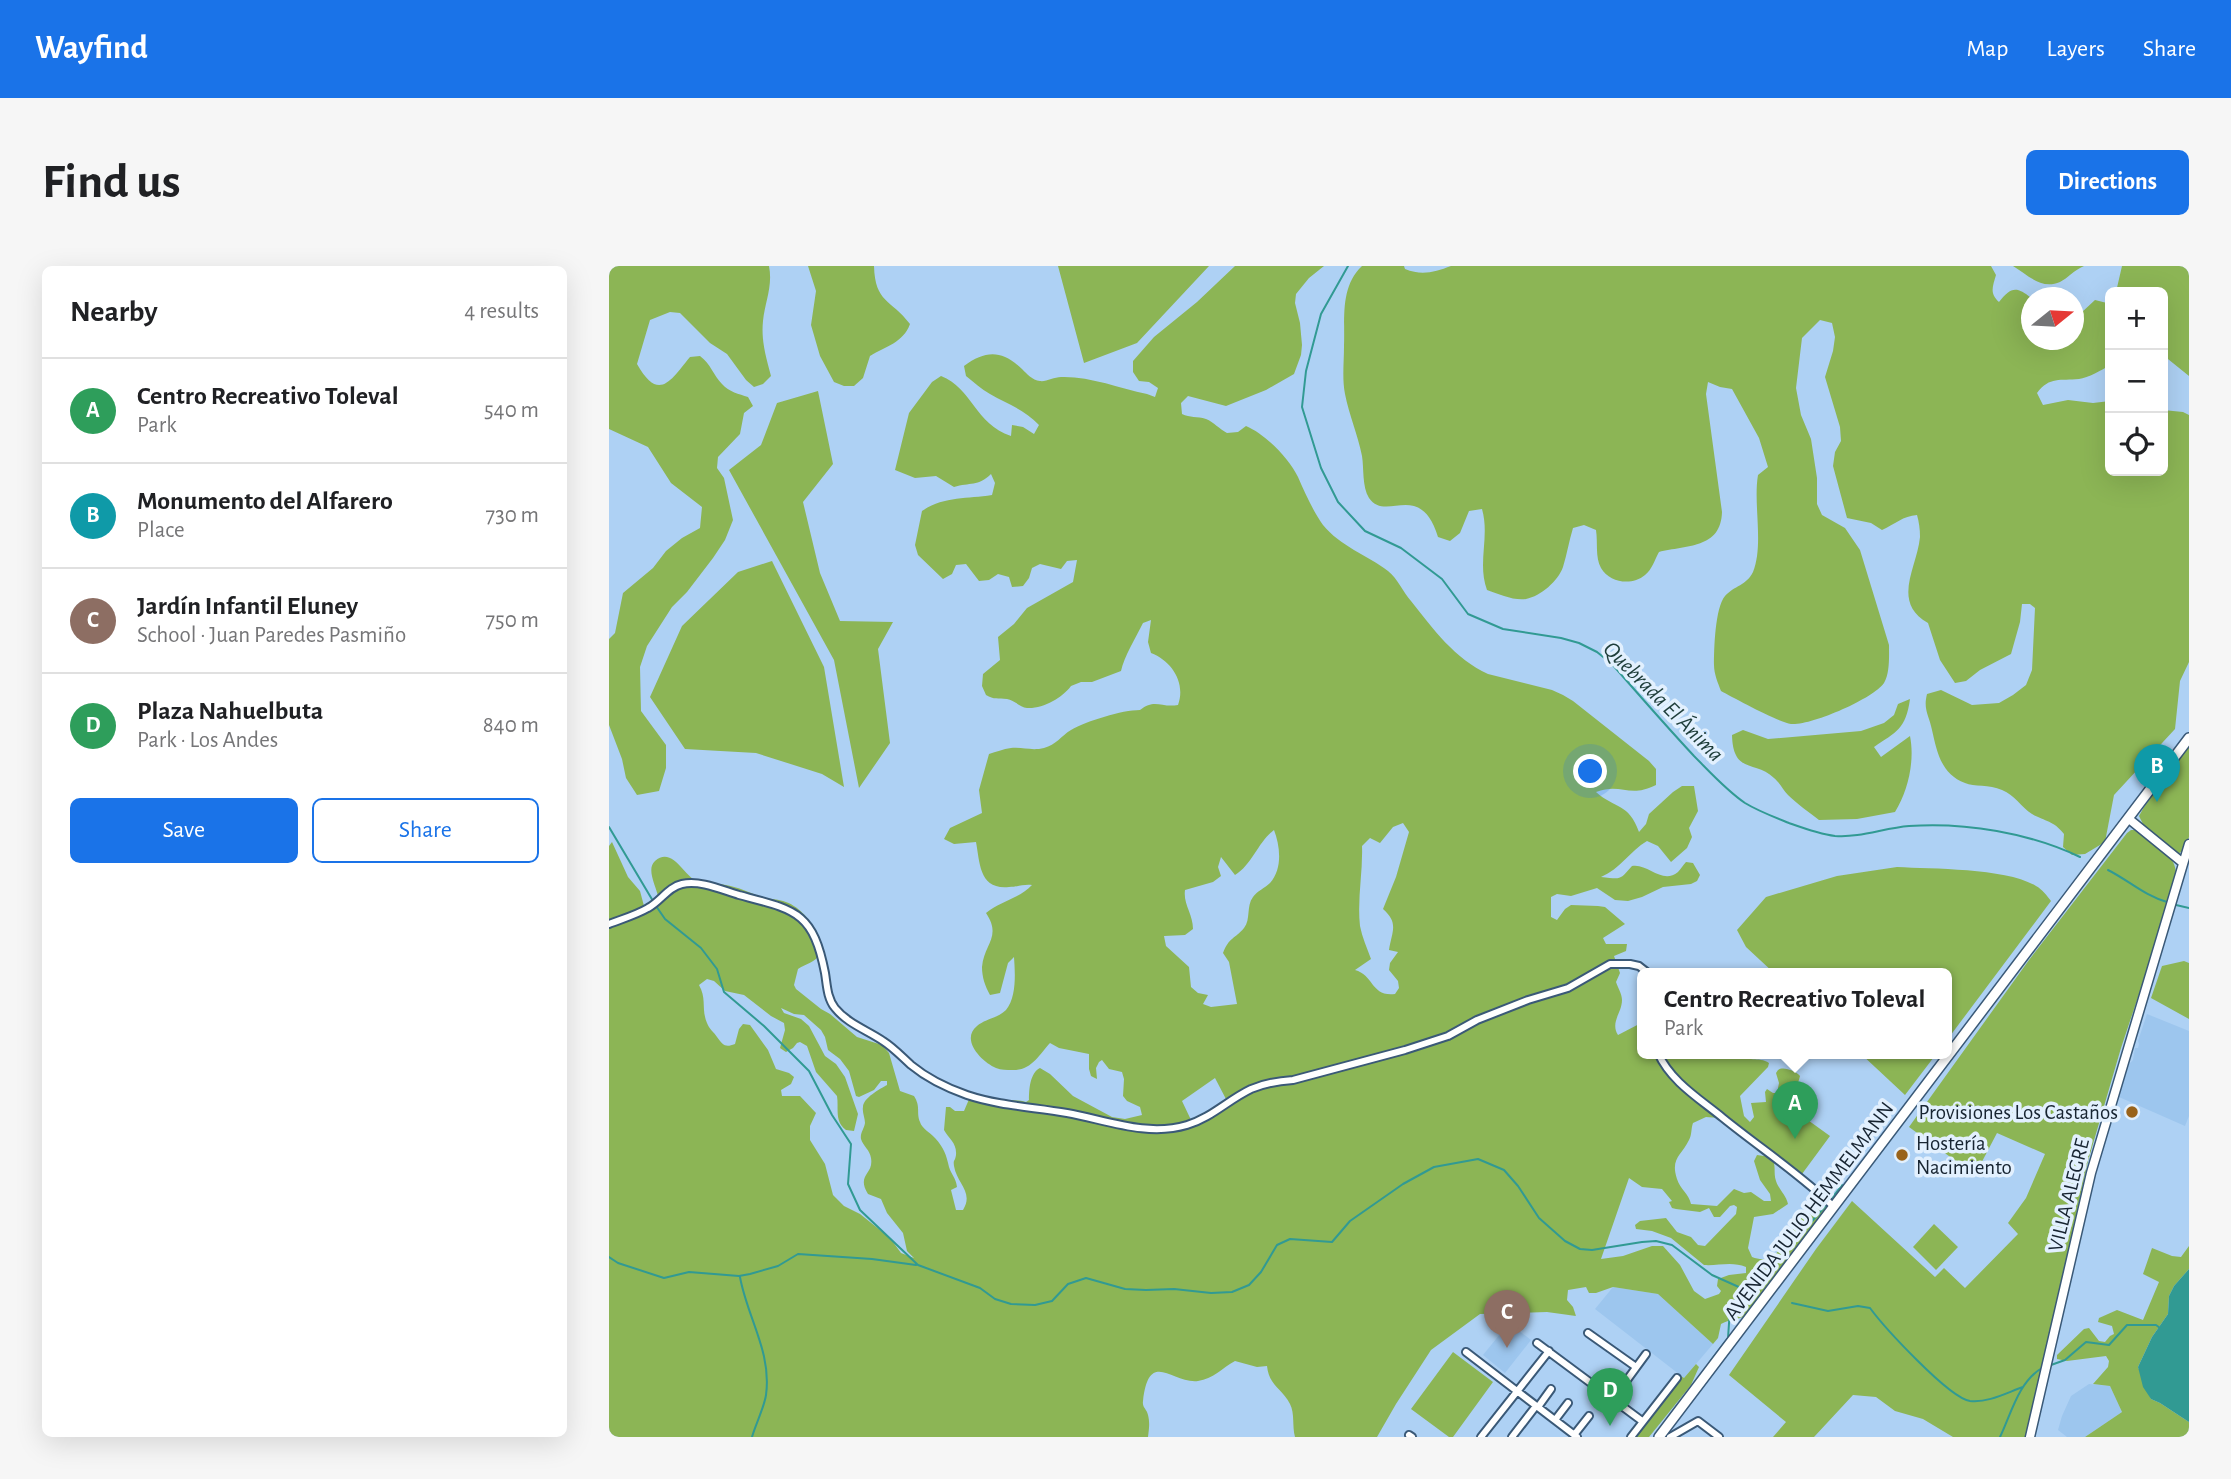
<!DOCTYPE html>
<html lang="en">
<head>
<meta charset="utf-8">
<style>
  body { margin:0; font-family:"Alegreya Sans",sans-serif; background:#f6f6f6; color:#202124 }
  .controls { position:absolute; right:21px; top:21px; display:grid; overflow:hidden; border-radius:10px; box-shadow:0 7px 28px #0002 }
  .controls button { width:63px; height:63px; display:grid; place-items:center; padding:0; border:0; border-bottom:2px solid #e0e0e0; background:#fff; color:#202124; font:35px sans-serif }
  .compass { position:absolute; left:1412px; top:21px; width:63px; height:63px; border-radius:50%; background:#fff; box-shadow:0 7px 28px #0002; rotate:72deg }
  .you { position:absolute; left:982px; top:506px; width:24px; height:24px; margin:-18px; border:5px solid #fff; border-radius:50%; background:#1a73e8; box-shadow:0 0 0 10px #1a73e833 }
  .badge { display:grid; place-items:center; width:46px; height:46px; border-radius:50%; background:#1a73e8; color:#fff; font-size:23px; font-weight:700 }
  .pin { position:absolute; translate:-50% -58px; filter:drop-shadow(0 2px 4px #0008) }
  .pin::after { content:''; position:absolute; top:37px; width:24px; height:21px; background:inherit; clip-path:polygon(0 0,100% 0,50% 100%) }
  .popup { position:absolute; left:1028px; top:702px; width:315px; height:91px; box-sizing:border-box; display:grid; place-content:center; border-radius:10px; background:#fff; filter:drop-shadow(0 2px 5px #0005); font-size:23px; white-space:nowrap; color:#757577 }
  .popup b { font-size:26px; color:#202124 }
  .popup::after { content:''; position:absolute; left:50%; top:100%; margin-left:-14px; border:14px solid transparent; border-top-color:#fff }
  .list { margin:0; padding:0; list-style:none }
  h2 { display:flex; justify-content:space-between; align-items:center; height:91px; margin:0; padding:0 28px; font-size:30px }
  h2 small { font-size:23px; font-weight:400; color:#757577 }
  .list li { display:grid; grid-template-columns:46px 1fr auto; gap:21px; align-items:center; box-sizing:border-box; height:105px; padding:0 28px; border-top:2px solid #e0e0e0 }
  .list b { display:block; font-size:26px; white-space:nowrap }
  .list p { margin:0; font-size:23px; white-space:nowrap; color:#757577 }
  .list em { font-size:23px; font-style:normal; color:#757577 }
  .actions { display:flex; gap:14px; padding:21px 28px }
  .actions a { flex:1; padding:16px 0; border:2px solid #1a73e8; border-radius:10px; text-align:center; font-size:24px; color:#1a73e8 }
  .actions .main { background:#1a73e8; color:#fff }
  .icon { flex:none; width:38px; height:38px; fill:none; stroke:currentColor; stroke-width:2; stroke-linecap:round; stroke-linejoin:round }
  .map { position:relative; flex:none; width:1580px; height:1171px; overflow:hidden; border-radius:10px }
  header { display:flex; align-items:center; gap:42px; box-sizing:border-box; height:98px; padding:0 35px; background:#1a73e8; color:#fff }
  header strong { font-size:33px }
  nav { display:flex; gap:38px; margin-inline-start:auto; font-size:24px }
  .intro { display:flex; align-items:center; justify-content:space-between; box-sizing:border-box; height:168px; padding:0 42px }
  h1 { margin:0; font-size:49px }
  .button { padding:18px 32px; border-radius:10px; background:#1a73e8; color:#fff; font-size:24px; font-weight:700 }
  main { display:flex; gap:42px; padding:0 42px }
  aside { flex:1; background:#fff; border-radius:10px; box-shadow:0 7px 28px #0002 }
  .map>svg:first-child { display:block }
  .built { fill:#9dc6ee }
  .green { fill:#8cb555; fill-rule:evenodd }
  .water { fill:#319a93 }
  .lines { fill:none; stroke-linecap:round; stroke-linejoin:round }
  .stream { stroke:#319a93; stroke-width:2 }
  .minor-casing { stroke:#3a5977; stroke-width:10 }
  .major-casing { stroke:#3a5977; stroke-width:11 }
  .highway-casing { stroke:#3a5977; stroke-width:12 }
  .minor { stroke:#fff; stroke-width:6 }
  .major { stroke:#fff; stroke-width:8 }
  .highway { stroke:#fff; stroke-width:9 }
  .poi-dot { fill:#99631b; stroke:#e2f0fe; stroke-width:2.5 }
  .labels { text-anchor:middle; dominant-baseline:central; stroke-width:7; stroke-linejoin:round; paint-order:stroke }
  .poi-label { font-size:21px; fill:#172431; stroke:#e2f0fe; text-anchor:end }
  .street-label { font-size:21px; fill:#172431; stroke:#e2f0fe }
  .water-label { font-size:23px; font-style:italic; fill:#1e3d3a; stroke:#e2f0fe }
</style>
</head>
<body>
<header>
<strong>Wayfind</strong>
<nav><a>Map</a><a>Layers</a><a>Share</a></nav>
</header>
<div class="intro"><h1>Find us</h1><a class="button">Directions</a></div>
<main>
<aside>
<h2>Nearby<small>4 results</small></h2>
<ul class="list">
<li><span class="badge" style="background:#2e9e5b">A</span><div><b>Centro Recreativo Toleval</b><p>Park</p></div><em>540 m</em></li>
<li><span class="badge" style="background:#0f9aa8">B</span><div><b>Monumento del Alfarero</b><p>Place</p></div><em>730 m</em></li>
<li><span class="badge" style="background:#8d6e63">C</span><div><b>Jardín Infantil Eluney</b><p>School · Juan Paredes Pasmiño</p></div><em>750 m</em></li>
<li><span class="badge" style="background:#2e9e5b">D</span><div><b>Plaza Nahuelbuta</b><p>Park · Los Andes</p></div><em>840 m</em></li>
</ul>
<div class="actions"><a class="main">Save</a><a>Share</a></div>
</aside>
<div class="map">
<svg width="1580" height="1171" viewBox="0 0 1580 1171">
  <rect width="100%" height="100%" fill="#aed1f4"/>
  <!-- built -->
  <path class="built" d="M1538,748L1580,765V850L1576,860L1510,831L1520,798L1524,794L1526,782H1529L1530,778L1529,775Z
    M1004,1021L1049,1028L1104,1078L1075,1112L986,1043Z
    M900,1057L922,1074L896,1107L874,1089Z
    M1480,1118L1501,1120L1513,1146L1476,1171H1458L1449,1164L1453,1150L1462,1130Z"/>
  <!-- green -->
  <path class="green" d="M0,0H160C164,20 156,36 154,55C152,75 157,91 162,110L154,118L145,121L137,114L118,88L101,77L71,47L61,46L41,54L28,98C50,137 62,114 81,91L91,90C102,98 104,109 113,118C120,126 130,128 139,131L144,140L135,147L131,168L109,191L108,202L115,212L124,254L116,274L104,292L78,326L63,341L38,380L31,401L32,445L57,479V502L50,525L28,529L17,512L13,493L0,459V373L6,367L14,327L44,302L57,285L73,272L91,262L93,241L62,217L39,181L0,163Z
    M199,0H265C266,37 282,33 301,58C294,77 277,80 261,90L254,112L245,120H235L225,116L211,90L202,59L207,25Z
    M449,0H600L528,77L475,97Z
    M626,0H715L700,12L687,28L686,37L691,57L693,79L692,89L685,108L657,124L617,140L579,130L572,137L573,148C581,152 588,150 597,153C605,156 610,163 618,167L629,166L637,160C656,168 680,192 689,211C696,227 704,245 714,259C731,280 758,289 779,305C789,313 794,326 802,335C824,363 846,393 879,408L943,424L954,429L964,435L1040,495L1047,503V519C1019,533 1013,516 987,526C1006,543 1020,537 1030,566L1037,558L1040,548L1064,526L1073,520H1085L1089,545L1080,562L1083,571L1078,582L1062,596L1049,580L1038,575C1021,585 1011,603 992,611C1012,613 1010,615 1023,600C1039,597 1053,619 1069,606C1072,603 1074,599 1077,596L1084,597L1091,609L1088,615L1082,618L1054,621L1033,631L1019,635L1006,634L988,622L962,630L948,628L942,631V651L948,654L956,643L962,639L989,640L996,641L1016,658L994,672L997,678H1018L1017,685L1005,690L1011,707L1007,716C1009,722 1013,728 1013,734C1013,747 1001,756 1009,769L1034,756V787H1076L1080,792H1098L1106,787H1131C1137,797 1150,790 1160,797L1159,801L1131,830L1135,850L1141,856L1145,851L1142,837L1157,836L1156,826L1158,823L1164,827H1168L1170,817L1167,807L1169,804C1174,800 1187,805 1191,810C1189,820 1182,829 1178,839L1221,870L1193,908L1151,877L1110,852L1097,851L1084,857C1082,862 1083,869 1080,874C1073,889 1061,892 1068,913C1071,923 1080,928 1082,938L1108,940L1125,923L1135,927L1142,926L1155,935H1162L1161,928L1151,914L1145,895L1148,889L1162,891C1168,899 1164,906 1167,915C1170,924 1177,929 1179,938L1164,948L1145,951L1139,982L1143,991C1163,999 1172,983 1181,968C1185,961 1190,956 1194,949L1200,947L1203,930C1212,927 1216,937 1218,944L1138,1049C1130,1054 1120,1053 1112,1058L1109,1072L1104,1078L1049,1028L1004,1021L987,1027H980L977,1021L959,1024L958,1034L964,1041L967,1050L938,1046L871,1048L822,1084L787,1138L768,1171H686C683,1160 686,1148 681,1138C673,1122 660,1120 658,1100L648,1101L626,1095C613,1102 604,1113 589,1115C563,1118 540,1082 534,1135C533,1142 538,1143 539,1149C541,1157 540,1163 539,1171H0V580L3,576L19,611L31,625L35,640L49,630C47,620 37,603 46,595C64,579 76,613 90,616C98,618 108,617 117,619C129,621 141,627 153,631C159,633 167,633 174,635C189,639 202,654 208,668C212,674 215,681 211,688C207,696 196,698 189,703L185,719L187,723L212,743L221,748L248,771L273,779L280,787L291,825L305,830C312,841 307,846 311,856C313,863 321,866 326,872C335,882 337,888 340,901C342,908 347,912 348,921L342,924L347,944H354C365,926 348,918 345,900C344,893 346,896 347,889C348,877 340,873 335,864L337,841H341L346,845H355L361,831C370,826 378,832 389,833C399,835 407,833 417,836L420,834C420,823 421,807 431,802L441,808L464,830L503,851L516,853L533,849L531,841L518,835L514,830L515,813L513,806L500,803L493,794L490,796L487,802L488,813L482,810L480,803V788L450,782L441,777C430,789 422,805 403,804C398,804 392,804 387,802C373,796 351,774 368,760C376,753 389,752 397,744C408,731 406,706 405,691L399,697L391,727L381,729C376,720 373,711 373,701C375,678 393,671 377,647C391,635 410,633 423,619C414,618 409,621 400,621C370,624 371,597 367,576L345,578L335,573L341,562L373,547L370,524L380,488C387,486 394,483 402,482C413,481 423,485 435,482C447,479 452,470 462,464C478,455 513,444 531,444C546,432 552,442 569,439C577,417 563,395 542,387L539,376L542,354L534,357C527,371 515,391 512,405L483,416H472L462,420C453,432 434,443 418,442C411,441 405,434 398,433C389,432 385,434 377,429L373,420L374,408L391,394L389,371L405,358L418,342L464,316L468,294L458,295L452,303L431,298L423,302L420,312L414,320L403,321L400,311L389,308L380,314L370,315L357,298L347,299L343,308L334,313L309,289L306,279L313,245C335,230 358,233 383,229L386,217L382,208C369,221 361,216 345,221L327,210L306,212L286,204L300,147L323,116L332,110C363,122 366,158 402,170L403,159L414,161L425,168L430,159C415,143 398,138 381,128C372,123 365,116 357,110L355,100C377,84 393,84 413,103C418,108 423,114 431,115C437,116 445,111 452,111C480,110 510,122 538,128L546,131L549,122L540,116L530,115L524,106V95L545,71L588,36ZM794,557L800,566L787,611L774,643C790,657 783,665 780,684L789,686L781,697L780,704L789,715L790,722L786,728C762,731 765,709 746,704L762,693C758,682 753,671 751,660C748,633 754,606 753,580L761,572L771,577L784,561ZM665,564C671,580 674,602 661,617C656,622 648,625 644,631C637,640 642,653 635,662C626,673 620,671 614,687L620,696L628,738L602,741L594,738L599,729L589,727L582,721L580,701L557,680L555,670L576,669L584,663C584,648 574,638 576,624L604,616L612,610L609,601L612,591L626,609C643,599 649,576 665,564ZM98,713L105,715L116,725L135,729L162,750L175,757L176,764L171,782L177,786L184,782L188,777L191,776L198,780L207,806L228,830C230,842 225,855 237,864L245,865L249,848L236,811L227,798L216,790L200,760L192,753L175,747L172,742L185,748L195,749L212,764L216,771L219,784L231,793L240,805L247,830L250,831L265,824L272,815H278V819C271,823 254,832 254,841C253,846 256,852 256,857C255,863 251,867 252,873C254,880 261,884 262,892C265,909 247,908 259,928L272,933L278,947L294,967L298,985L305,992L292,987L281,972L251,948L235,940L224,929L216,898L201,874V860L207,847L191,830H173L172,824L182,818L185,811L180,807L167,803L159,784L141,759L134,758L130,763L126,778C116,782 114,779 108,771C105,766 100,763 98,757C92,743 98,733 90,719ZM606,812L618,835L582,854L573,835ZM1020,912L1033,921L1053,923L1063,935L1060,936L1063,942L1067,943L1091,946L1100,942L1105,951H1111L1121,940L1125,939L1128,941L1127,948L1096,980L1089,979L1082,971L1068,966L1057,952L1031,955L1026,959L1027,963L1043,965L1062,972L1095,999C1109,1000 1123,995 1137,1001V1007L1120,1009L1109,1013L1108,1020L1112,1025L1110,1028L1096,1033L1085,1025L1071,999L1054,980H1043L1014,990L992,993Z
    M753,0H795L796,3C813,10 826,6 842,0H1382L1387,9C1384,20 1380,27 1390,36C1401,22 1407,19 1422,32V74H1464L1465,49L1472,47L1486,34L1498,37L1501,35V99C1493,104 1479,112 1470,113C1451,115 1441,110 1428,127L1434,139L1459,134L1484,137L1501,135V205H1554V144L1574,146L1580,149V396L1571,415L1566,463L1505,529L1496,576L1476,588L1463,589L1454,581L1455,568C1444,554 1437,556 1423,548C1412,541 1406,529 1393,524C1380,518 1365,521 1356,517C1332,508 1328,486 1323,464C1320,449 1314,444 1318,428L1332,424L1363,439L1390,437L1404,429L1417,419L1423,404L1426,342L1421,338H1413L1411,356L1402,388L1371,404L1357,415L1346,417L1331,394L1319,357C1282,336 1308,302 1311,271C1311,263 1310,256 1308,249C1294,250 1286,258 1273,264L1262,257L1238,252L1224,200L1226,186L1232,175L1231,161L1216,111L1224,85L1226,71L1223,57L1211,54L1193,72L1187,122L1192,149L1202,173L1208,212V238L1213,249L1236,262L1251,284L1280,379C1280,390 1281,407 1275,417C1264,433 1201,460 1182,458C1169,456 1125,432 1112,425C1109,417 1105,408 1105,399C1105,383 1106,342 1116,330C1125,320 1138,319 1144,306C1155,279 1144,238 1149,209L1159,201L1150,172L1123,123L1111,121L1099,116L1097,128L1113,246C1112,283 1077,279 1050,286C1046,293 1043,304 1036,309C1023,320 1001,317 992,302C986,291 989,277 987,264L975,259L964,262C960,275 958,288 954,301C949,315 932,330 917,333C905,335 890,328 878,324C868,297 881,271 873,243L860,245L851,267L841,275L829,271C811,213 777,257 760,232C753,221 755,202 753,190C749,169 740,149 736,128C733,113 735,96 735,80C736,52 731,21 753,0Z
    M1404,0H1475C1465,4 1459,12 1451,16C1432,24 1419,9 1404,0Z
    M1513,0H1580V110L1554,89V26H1507Z
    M209,125L224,198L194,236L211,307L231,355L284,356L269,383L281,477L250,522L225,394L120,204L152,179L168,137Z
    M163,295L215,401L235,521L213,508L147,487L76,483L41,431L73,360L129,306Z
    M1301,433C1297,463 1287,466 1265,481L1272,491L1301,470C1306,495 1299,525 1286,546L1248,553L1210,554C1200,546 1188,538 1179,529C1174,524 1171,517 1165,512C1147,494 1124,509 1123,469L1134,464L1159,473L1252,465L1275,457L1285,449L1289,438Z
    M1580,478V571L1575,584L1569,588L1566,587L1536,562L1530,550L1535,541Z
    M1522,564H1529C1548,579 1571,589 1567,617L1512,782L1479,895L1418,1171H1344L1314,1153L1286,1145L1267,1131L1244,1129L1205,1171H1164L1177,1156L1120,1109L1207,983L1243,935L1326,1011L1335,1002L1356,1022L1409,968L1399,957L1417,932L1436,888L1388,867L1366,909L1300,861L1420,694L1518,567Z
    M1288,601C1324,603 1398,602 1427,620C1433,623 1438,630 1442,635L1338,774V707H1165L1137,681L1128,664L1157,631L1228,610Z
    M1575,695L1580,697V753L1542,732L1553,700Z
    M1251,787H1328L1296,829Z
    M1325,958L1349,981L1327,1004L1304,981Z
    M1580,980V1003L1565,1020L1560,1030L1559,1048L1543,1071L1529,1101L1542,1133L1551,1137L1580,1156V1171H1476L1513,1146L1501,1120L1484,1118L1499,1101L1500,1095L1497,1090L1458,1095L1448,1093V1089L1475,1063L1480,1062L1490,1075L1496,1076L1501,1070L1505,1068L1503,1060L1489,1056L1490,1052L1508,1044L1534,1054L1550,1016L1534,1008L1543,982L1563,990L1572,991Z
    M844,1086L884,1116L844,1171H840L802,1143Z
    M1087,1098L1090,1101L1082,1119L1040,1171H1025L1072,1110L1075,1112Z"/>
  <!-- water -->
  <path class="water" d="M1580,1003V1156L1551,1137L1542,1133L1534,1121L1529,1101L1543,1071L1559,1048L1560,1030L1565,1020Z"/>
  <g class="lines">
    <!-- stream -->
    <path class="stream" d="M739,0L712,48L697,105L693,141L712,202L729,236L756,265L792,282L833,313L859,348L894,363L952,372L970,377L988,386L1003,398C1030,429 1057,460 1085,490C1101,506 1117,524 1136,537C1149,545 1165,551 1180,557C1194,562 1210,568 1226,570C1251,572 1275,562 1300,560C1356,556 1421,567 1471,591
      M0,561L44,635
      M1499,604C1519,614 1536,630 1558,636
      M1567,639L1580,642
      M47,640L56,653L92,682L108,703L115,726L155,760L200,805L223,849L242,878L239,918L251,944L309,999L371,1022L386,1033L402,1038L426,1039L443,1035L459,1018L477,1012L516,1023L537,1024L565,1023L602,1027L623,1026L640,1019L652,1006L668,979L681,973L723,976L741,955L794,918L825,901L869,893L895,904L909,920L930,952L956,975L971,983L983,984L1033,976L1047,975L1063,979L1103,1009L1141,1026L1217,939
      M1223,932L1233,919
      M0,991L9,997L55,1012L80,1006L130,1010L141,1008L169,1000L189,988L263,993L307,999
      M131,1011C138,1051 163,1086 157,1129C155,1142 147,1157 143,1171
      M1183,1037L1219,1045L1249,1040L1261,1042C1275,1061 1340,1132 1361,1135C1379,1137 1397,1127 1414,1121
      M1100,1097L1119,1072L1121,1043L1132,1024
      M1442,1099L1456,1094L1477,1076L1500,1079L1518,1059H1547L1551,1062
      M1391,1171C1402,1148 1410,1115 1433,1102"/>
    <defs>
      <path id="minor" d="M0,658C13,653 27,649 39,642C52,635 59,621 73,618C92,614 113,624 130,629C186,644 204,645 216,707C218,719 218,732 226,742C239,758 258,764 274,775C285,782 293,791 302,799C319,813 338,822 358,829C391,840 424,841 458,847C497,854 538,871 578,859C602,852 619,834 642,823C656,817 669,815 684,814L796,784L839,770L868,754L919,734L959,722L1001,698H1021L1030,700L1039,707
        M1049,787C1062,816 1091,833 1114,852C1151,882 1191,908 1225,941
        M979,1067L1027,1101
        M928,1077L1033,1155
        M857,1086L968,1171
        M1004,1133L1037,1088
        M929,1141L942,1123
        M946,1154L959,1137
        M800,1169L803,1171
        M965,1169L980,1150
        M872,1171L940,1085
        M903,1171L927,1140
        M1022,1171L1068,1112
        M1061,1171L1089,1155L1110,1171"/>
      <path id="major" d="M1520,553L1574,597
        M1421,1171L1482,907L1580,578"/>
      <path id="highway" d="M1050,1171L1580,472"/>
    </defs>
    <!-- minor casing -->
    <use href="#minor" class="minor-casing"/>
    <!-- major casing -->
    <use href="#major" class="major-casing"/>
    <!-- highway casing -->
    <use href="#highway" class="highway-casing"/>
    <!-- minor -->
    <use href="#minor" class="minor"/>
    <!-- major -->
    <use href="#major" class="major"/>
    <!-- highway -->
    <use href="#highway" class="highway"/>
  </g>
  <!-- markers -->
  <g class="poi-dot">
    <circle cx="1523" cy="846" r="7"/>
    <circle cx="1293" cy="889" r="7"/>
  </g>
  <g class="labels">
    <!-- poi labels -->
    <g class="poi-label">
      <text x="1509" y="846">Provisiones Los Castaños</text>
      <text x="1307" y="877" text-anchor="start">Hostería<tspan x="1307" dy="24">Nacimiento</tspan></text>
    </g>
    <!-- street labels -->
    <g class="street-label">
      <text transform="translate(1460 929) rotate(-76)">VILLA ALEGRE</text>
      <text transform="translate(1200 945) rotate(-53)">AVENIDA JULIO HEMMELMANN</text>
    </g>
    <!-- water labels -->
    <g class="water-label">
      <text transform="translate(1054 436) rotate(45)">Quebrada El Ánima</text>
    </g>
  </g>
</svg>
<div class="controls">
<button>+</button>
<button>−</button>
<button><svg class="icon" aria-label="locate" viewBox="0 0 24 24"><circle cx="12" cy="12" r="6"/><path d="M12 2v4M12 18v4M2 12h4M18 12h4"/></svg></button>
</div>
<svg class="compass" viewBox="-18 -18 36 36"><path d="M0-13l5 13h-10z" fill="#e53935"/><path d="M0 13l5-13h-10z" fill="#757577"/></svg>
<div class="you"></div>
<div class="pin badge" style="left:1186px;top:873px;background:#2e9e5b">A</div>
<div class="popup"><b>Centro Recreativo Toleval</b>Park</div>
<div class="pin badge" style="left:1548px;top:536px;background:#0f9aa8">B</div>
<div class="pin badge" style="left:898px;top:1082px;background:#8d6e63">C</div>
<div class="pin badge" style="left:1001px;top:1160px;background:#2e9e5b">D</div>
</div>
</main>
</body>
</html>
